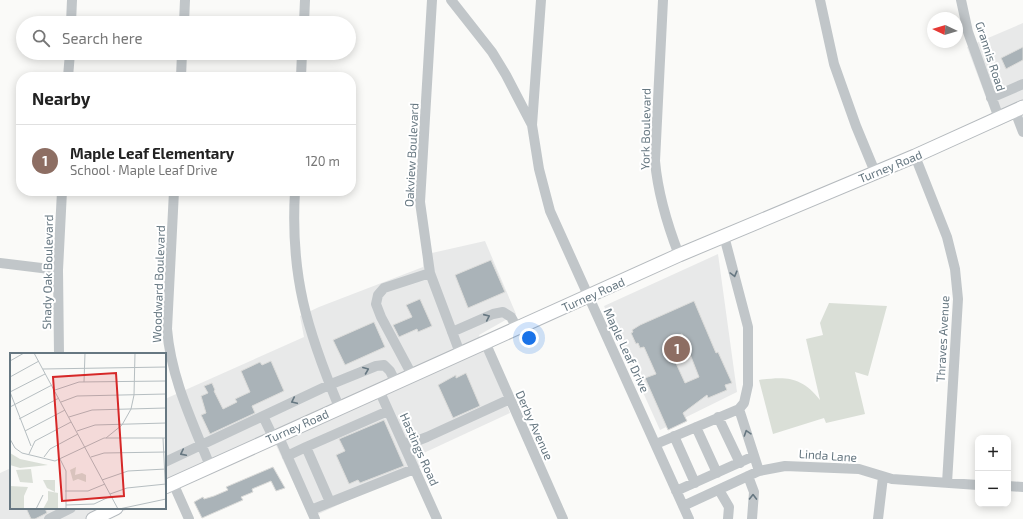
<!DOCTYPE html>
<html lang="en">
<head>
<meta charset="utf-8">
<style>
  body { margin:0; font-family:"Exo 2",sans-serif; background:#f6f6f6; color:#222 }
  .controls { position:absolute; right:12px; bottom:12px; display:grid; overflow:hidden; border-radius:8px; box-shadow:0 2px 10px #0003 }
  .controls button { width:36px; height:36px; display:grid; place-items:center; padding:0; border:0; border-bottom:1px solid #e0e0e0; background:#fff; color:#222; font:20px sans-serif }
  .compass { position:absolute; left:927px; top:12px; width:36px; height:36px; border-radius:50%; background:#fff; box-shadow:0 2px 10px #0003; rotate:274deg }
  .you { position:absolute; left:529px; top:338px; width:14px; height:14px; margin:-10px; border:3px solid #fff; border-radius:50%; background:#1a73e8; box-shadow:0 0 0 6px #1a73e833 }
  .badge { display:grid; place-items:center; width:26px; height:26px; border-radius:50%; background:#2563eb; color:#fff; font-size:13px; font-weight:700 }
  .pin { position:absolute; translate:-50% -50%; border:2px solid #fff; box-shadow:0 1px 4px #0006 }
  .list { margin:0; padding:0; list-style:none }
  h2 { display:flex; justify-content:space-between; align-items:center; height:52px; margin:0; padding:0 16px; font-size:17px }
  h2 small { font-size:13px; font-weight:400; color:#767676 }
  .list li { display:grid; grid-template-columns:26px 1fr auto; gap:12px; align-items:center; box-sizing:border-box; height:72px; padding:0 16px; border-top:1px solid #e0e0e0 }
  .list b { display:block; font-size:15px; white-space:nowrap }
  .list p { margin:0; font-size:13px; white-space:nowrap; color:#767676 }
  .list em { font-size:13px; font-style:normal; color:#767676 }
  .icon { flex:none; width:22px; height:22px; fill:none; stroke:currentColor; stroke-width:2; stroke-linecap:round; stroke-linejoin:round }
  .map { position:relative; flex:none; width:1023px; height:519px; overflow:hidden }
  .search { position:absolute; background:#fff; box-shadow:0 2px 10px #0003; left:16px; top:16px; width:340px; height:44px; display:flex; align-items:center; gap:10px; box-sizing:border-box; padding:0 14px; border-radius:22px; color:#767676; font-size:15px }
  .panel { position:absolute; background:#fff; box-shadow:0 2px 10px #0003; left:16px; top:72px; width:340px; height:124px; border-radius:16px }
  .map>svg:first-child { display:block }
  .built { fill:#e8e9e9 }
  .green { fill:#dadfd7 }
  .building { fill:#aab3b8; stroke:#dcdcda; fill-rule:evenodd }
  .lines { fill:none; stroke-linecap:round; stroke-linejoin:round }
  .major-casing { stroke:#b5babe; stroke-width:15 }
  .minor { stroke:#c1c6c9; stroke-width:10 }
  .major { stroke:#fff; stroke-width:13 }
  .oneway { stroke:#667781 }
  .labels { text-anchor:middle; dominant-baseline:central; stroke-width:4; stroke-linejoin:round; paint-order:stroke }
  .street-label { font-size:12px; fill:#667781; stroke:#fff }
  .inset-road { fill:none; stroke:#b6bec1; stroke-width:1 }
  .view { fill:#d62828; fill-opacity:0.15; stroke:#d62828; stroke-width:2 }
  .inset-edge { fill:none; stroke:#667781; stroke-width:2 }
</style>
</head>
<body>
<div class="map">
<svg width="1023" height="519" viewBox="0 0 1023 519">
  <rect width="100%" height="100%" fill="#fafaf8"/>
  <!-- built -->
  <path class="built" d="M1023,23V115L997,127L967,47Z
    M485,241L516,314L479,335L510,413L415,457L422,466L310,518L274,441L165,492V399L304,337L300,316L319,307L423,267V255Z
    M718,254L737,392L660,430L604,306Z
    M11,468V508H130L107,519H0V473Z"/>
  <!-- green -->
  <path class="green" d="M829,303L887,306L868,376L855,372L865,414L826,423L824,418L773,434L759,380C787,376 802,377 820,400L806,339L823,335L820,323Z"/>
  <!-- building -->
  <path class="building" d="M1023,47V60L1006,69L1001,58Z
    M491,260L505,292L468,308L455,275Z
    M420,299L432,326L418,332L417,329L399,337L393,325L412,317L406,305Z
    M694,301L716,353L718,352L732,383L725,385L727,390L708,398L707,395L683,413L687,421L668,430L645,378L656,374L644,347L640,348L638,343L636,344L631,333L633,332L632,330L640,325ZM682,334L699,377L685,383L666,341Z
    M374,322L385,347L345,365L333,340Z
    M271,361L284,391L252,406L255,413L210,434L201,415L206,413L201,396L208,393L204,386L212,383L215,390L214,391L223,409L237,402L235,399L250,392L241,371L260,362L262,365Z
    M466,373L480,406L453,418L438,385L456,375V378Z
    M384,420L404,466L360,483L358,480L349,484L336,455L345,451L339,439Z
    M273,467L285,488L276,491L271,481L264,484L252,489L253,492L241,497L243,500L202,518L194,502L203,497L204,499L214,496L228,490L226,487Z
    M26,508H45L47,513L35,519H31Z"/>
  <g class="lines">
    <defs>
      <path id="major" d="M165,487L679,255L915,156L1023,107
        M93,519L116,508"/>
    </defs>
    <!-- major casing -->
    <use href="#major" class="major-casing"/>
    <!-- minor -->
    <path class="minor" d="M432,0L420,202L430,273L460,353
      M451,0L492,52L506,75L532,125
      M541,0L532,125L539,169L550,211L689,519
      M663,0L655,161C658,195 667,224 679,255
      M820,0L834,64L856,126L875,172
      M961,0L968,32L999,118
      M71,23L72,0
      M184,23L185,0
      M304,23L305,0
      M68,77L70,53
      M181,77L182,53
      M301,77L302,53
      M991,98L1023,84
      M1015,111L1023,132
      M915,156L947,237L955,269L958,299L947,483
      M174,191L167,329C171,378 192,421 210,466
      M295,191C290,276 307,330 339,407
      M0,263L58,270
      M452,332L493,314L503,312L511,317L517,328
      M485,342L563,519
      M59,354L58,270L62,191
      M412,375L381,317L376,304L378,295L384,288L430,273
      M379,390L437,519
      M739,409L759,471
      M263,416L273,437
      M718,417L740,463
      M696,427L717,473
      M278,435L315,519
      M674,436L695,483
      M403,443L414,442L427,437L510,399
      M656,444L739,409L744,403L748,385V327L724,236
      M287,456L306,447
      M165,462L329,385L376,366L384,365L390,371L396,383
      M748,476L754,492L752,519
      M173,483L189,519
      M1008,486L1023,487
      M719,490L729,507L728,519
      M676,491L754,456
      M330,502L306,447L388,411
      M683,506L759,471L785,466L859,469L892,479L978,485
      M311,510L414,469
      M49,519L71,508
      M878,519L883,477"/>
    <!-- major -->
    <use href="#major" class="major"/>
  </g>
  <!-- one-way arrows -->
  <defs><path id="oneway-chevron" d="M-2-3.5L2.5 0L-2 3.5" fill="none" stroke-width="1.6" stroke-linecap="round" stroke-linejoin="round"/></defs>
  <g class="oneway">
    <use href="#oneway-chevron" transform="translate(734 274) rotate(75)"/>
    <use href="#oneway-chevron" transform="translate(487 317) rotate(-24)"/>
    <use href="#oneway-chevron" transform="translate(366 370) rotate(-22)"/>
    <use href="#oneway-chevron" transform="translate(294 401) rotate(155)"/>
    <use href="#oneway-chevron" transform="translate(747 433) rotate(-108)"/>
    <use href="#oneway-chevron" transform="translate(183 453) rotate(154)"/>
    <use href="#oneway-chevron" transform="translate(753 497) rotate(-89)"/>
  </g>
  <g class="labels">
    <!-- street labels -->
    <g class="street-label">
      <text transform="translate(991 56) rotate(72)">Grannis Road</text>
      <text transform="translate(645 129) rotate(-89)">York Boulevard</text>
      <text transform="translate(411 155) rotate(-87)">Oakview Boulevard</text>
      <text transform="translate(890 166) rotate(-22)">Turney Road</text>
      <text transform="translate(47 272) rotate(-89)">Shady Oak Boulevard</text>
      <text transform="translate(158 284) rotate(-88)">Woodward Boulevard</text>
      <text transform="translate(593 294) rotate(-24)">Turney Road</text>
      <text transform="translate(942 339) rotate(-87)">Thraves Avenue</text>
      <text transform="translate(627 350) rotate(65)">Maple Leaf Drive</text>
      <text transform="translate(535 425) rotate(66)">Derby Avenue</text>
      <text transform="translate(297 426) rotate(-24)">Turney Road</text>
      <text transform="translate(420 449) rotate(66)">Hastings Road</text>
      <text transform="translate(828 455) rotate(4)">Linda Lane</text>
    </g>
  </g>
  <!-- overview -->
  <g transform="translate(10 353)">
    <rect width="156" height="156" fill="#fafaf8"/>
    <path d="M0,100L10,106L38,112L10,115L0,112ZM66,114L65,122L72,120L76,122V129L68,126L63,128L60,117ZM21,116L23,130L10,129L6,117ZM33,127H45V139L37,135ZM0,133L18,134L14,143V156H0ZM38,138L48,140V156H33L38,147Z" fill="#dadfd7"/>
    <path class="inset-road" d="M24,0L108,156M0,8L14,0M33,16L156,14M0,24L29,8M74,29L75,0M45,37L69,29L156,28M0,39L21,93M0,39L35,21M51,49L67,43L156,41M0,54L42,32M59,64L82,57L156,55M9,66L49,45M15,78L55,57M67,78L85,72L156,70M96,85L112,72L121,56L124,42L125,0M153,85L156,146M0,86L5,95L12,100L45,108L94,85H156M19,101L25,88L61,69M34,104L40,96L68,81M81,104L94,100L156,99M50,106L56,118V156M92,127L118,118L156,116M55,138H78L95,131M100,141L117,135L156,131M56,152L84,151L101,143M26,156L33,142M109,156L156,146"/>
    <path class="view" d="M106,20L114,143L52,148L43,24Z"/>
    <rect width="156" height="156" class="inset-edge"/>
  </g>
</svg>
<div class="controls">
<button>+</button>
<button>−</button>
</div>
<svg class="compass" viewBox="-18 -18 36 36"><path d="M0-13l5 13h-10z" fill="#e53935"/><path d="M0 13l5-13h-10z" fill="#767676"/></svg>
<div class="you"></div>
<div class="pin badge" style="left:677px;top:349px;background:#8d6e63">1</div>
<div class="search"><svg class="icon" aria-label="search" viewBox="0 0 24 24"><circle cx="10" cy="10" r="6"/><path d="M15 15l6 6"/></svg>Search here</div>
<section class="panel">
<h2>Nearby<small></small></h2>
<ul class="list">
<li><span class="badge" style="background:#8d6e63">1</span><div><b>Maple Leaf Elementary</b><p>School · Maple Leaf Drive</p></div><em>120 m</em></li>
</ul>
</section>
</div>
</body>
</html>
